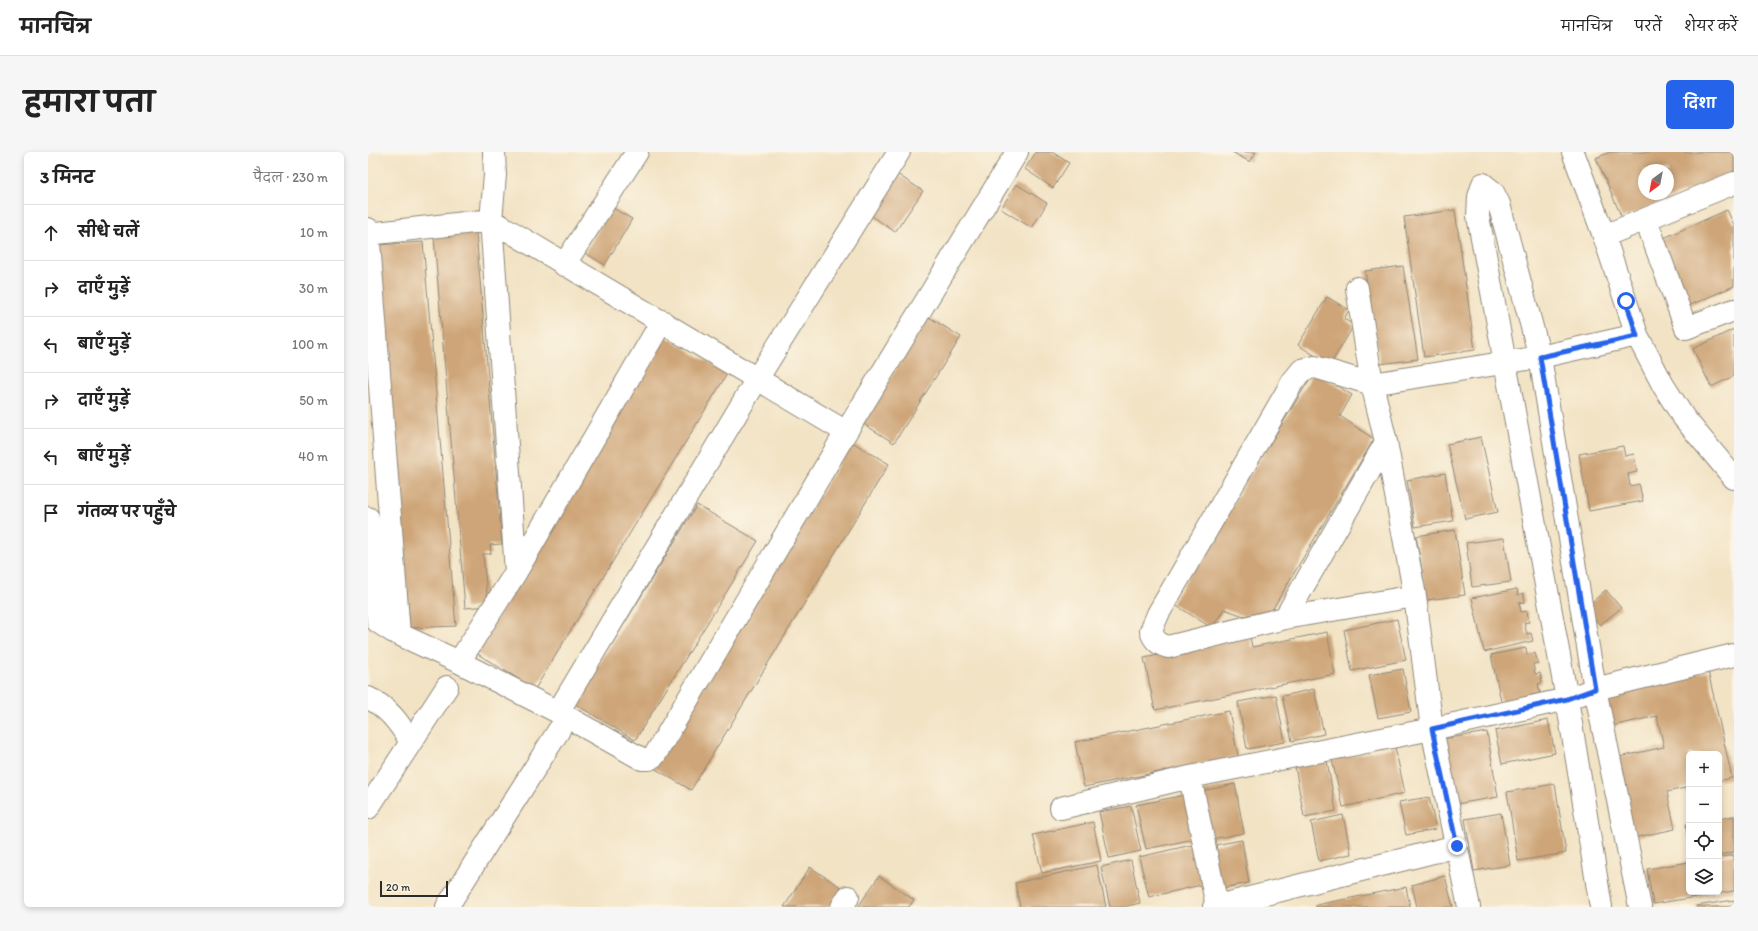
<!DOCTYPE html>
<html lang="hi">
<head>
<meta charset="utf-8">
<style>
  body { margin:0; font-family:Itim,"Playpen Sans Deva",sans-serif; background:#f6f6f6; color:#222 }
  .controls { position:absolute; right:12px; bottom:12px; display:grid; overflow:hidden; border-radius:6px; box-shadow:0 2px 6px #0003 }
  .controls button { width:36px; height:36px; display:grid; place-items:center; padding:0; border:0; border-bottom:1px solid #e0e0e0; background:#fff; color:#222; font:20px sans-serif }
  .compass { position:absolute; left:1270px; top:12px; width:36px; height:36px; border-radius:50%; background:#fff; box-shadow:0 2px 6px #0003; rotate:212deg }
  .scale { position:absolute; left:12px; bottom:10px; width:68px; box-sizing:border-box; padding-left:4px; border:2px solid #2b2b2b; border-top:0; font-size:11px; line-height:14px; white-space:nowrap; color:#2b2b2b; -webkit-text-stroke:3px #fcf5e5; paint-order:stroke }
  .stop { position:absolute; width:12px; height:12px; margin:-9px; border:3px solid #2563eb; border-radius:50%; background:#fff }
  .stop.end { background:#2563eb; border-color:#fff; box-shadow:0 1px 4px #0008 }
  .list { margin:0; padding:0; list-style:none }
  h2 { display:flex; justify-content:space-between; align-items:center; height:52px; margin:0; padding:0 16px; font-size:17px }
  h2 small { font-size:13px; font-weight:400; color:#767676 }
  .list li { display:grid; grid-template-columns:26px 1fr auto; gap:12px; align-items:center; box-sizing:border-box; height:56px; padding:0 16px; border-top:1px solid #e0e0e0 }
  .list b { display:block; font-size:15px; white-space:nowrap }
  .list em { font-size:13px; font-style:normal; color:#767676 }
  .icon { flex:none; width:22px; height:22px; fill:none; stroke:currentColor; stroke-width:2; stroke-linecap:round; stroke-linejoin:round }
  .map { position:relative; flex:none; width:1366px; height:755px; overflow:hidden; border-radius:6px }
  header { display:flex; align-items:center; gap:24px; box-sizing:border-box; height:56px; padding:0 20px; background:#fff; border-bottom:1px solid #e0e0e0 }
  header strong { font-size:19px }
  nav { display:flex; gap:22px; margin-inline-start:auto; font-size:14px }
  .intro { display:flex; align-items:center; justify-content:space-between; box-sizing:border-box; height:96px; padding:0 24px }
  h1 { margin:0; font-size:28px }
  .button { padding:10px 18px; border-radius:6px; background:#2563eb; color:#fff; font-size:14px; font-weight:700 }
  main { display:flex; gap:24px; padding:0 24px }
  aside { flex:1; background:#fff; border-radius:6px; box-shadow:0 2px 6px #0003 }
  .map>svg:first-child { display:block }
  .building { fill:#cea578; fill-rule:evenodd }
  .lines { fill:none; stroke-linecap:round; stroke-linejoin:round }
  .minor-casing { stroke:#8e8778; stroke-width:24 }
  .minor { stroke:#fff; stroke-width:22 }
  .route { stroke:#2563eb; stroke-width:5 }
</style>
</head>
<body>
<header>
<strong>मानचित्र</strong>
<nav><a>मानचित्र</a><a>परतें</a><a>शेयर करें</a></nav>
</header>
<div class="intro"><h1>हमारा पता</h1><a class="button">दिशा</a></div>
<main>
<aside>
<h2>3 मिनट<small>पैदल · 230 m</small></h2>
<ul class="list">
<li><svg class="icon" aria-label="ahead" viewBox="0 0 24 24"><path d="M12 20V5M6 11l6-6 6 6"/></svg><div><b>सीधे चलें</b></div><em>10 m</em></li>
<li><svg class="icon" aria-label="right" viewBox="0 0 24 24"><path d="M7 20v-9h11M14 6l5 5-5 5"/></svg><div><b>दाएँ मुड़ें</b></div><em>30 m</em></li>
<li><svg class="icon" aria-label="left" viewBox="0 0 24 24"><path d="M17 20v-9H6M10 6l-5 5 5 5"/></svg><div><b>बाएँ मुड़ें</b></div><em>100 m</em></li>
<li><svg class="icon" aria-label="right" viewBox="0 0 24 24"><path d="M7 20v-9h11M14 6l5 5-5 5"/></svg><div><b>दाएँ मुड़ें</b></div><em>50 m</em></li>
<li><svg class="icon" aria-label="left" viewBox="0 0 24 24"><path d="M17 20v-9H6M10 6l-5 5 5 5"/></svg><div><b>बाएँ मुड़ें</b></div><em>40 m</em></li>
<li><svg class="icon" aria-label="arrive" viewBox="0 0 24 24"><path d="M6 21V4h12l-3 4 3 4H6"/></svg><div><b>गंतव्य पर पहुँचे</b></div></li>
</ul>
</aside>
<div class="map">
<svg width="1366" height="755" viewBox="0 0 1366 755">
  <rect width="100%" height="100%" fill="#fcf5e5"/>
  <filter id="ink" filterUnits="userSpaceOnUse"><feTurbulence type="fractalNoise" baseFrequency=".025" numOctaves="2"/><feDisplacementMap in="SourceGraphic" scale="8" xChannelSelector="R" yChannelSelector="G"/><feConvolveMatrix kernelMatrix="1 2 1 2 8 2 1 2 1" color-interpolation-filters="sRGB"/></filter>
  <filter id="wash" filterUnits="userSpaceOnUse"><feTurbulence type="fractalNoise" baseFrequency=".012" numOctaves="4" result="noise"/><feDisplacementMap in="SourceGraphic" scale="16" xChannelSelector="R" yChannelSelector="G"/><feGaussianBlur stdDeviation="0.9" result="paint"/><feColorMatrix in="noise" values="0 0 0 0 0 0 0 0 0 0 0 0 0 0 0 0 0 1.4 0 .05"/><feComposite in="paint" operator="in"/></filter>
  <g filter="url(#wash)">
    <rect width="100%" height="100%" fill="#f2e3c5"/>
    <g id="blocks">
      <!-- building -->
      <path class="building" d="M668,0H684L701,11L685,36L657,17Z
        M864,0H888L882,10Z
        M1242,0H1366V19L1254,66L1228,6ZM1276,18H1300V42H1276Z
        M529,22L555,39L527,80L501,62Z
        M648,32L679,51L664,76L633,57Z
        M243,55L264,67L237,113L217,101Z
        M1087,58L1107,198L1056,205L1036,65Z
        M1359,58L1366,73V134L1318,155L1289,89Z
        M108,80L134,392L122,393L123,402H115L120,454L97,456L66,85Z
        M55,90L88,474L42,476L10,93Z
        M1035,114L1050,207L1012,212L997,119Z
        M959,145L981,158L976,167L986,173L962,213L930,193Z
        M561,165L593,185L526,291L494,271Z
        M1366,177V224L1343,235L1325,197Z
        M297,184L359,222L167,537L108,501Z
        M946,220L984,243L972,264L1006,287L904,458L876,464L856,457L844,476L804,451Z
        M1113,285L1130,360L1097,367L1079,292Z
        M484,290L521,312L323,638L286,616Z
        M1255,294L1257,304L1266,302L1269,320L1260,322L1262,334L1271,332L1275,349L1221,359L1211,302Z
        M1077,321L1085,369L1047,375L1039,328Z
        M329,353L390,389L267,588L207,552Z
        M1087,378L1097,443L1059,448L1048,384Z
        M1136,386L1143,430L1104,435L1098,391Z
        M1149,437L1150,443L1155,441L1157,450L1151,451L1153,460L1159,459L1161,470L1156,471L1159,482L1163,481L1165,489L1116,500L1104,446Z
        M1238,438L1253,456L1232,473L1217,456Z
        M1029,467L1038,508L984,519L976,478Z
        M959,480L967,522L787,558L776,506L882,485L884,495Z
        M1158,496L1159,503L1167,501L1170,511L1165,512L1167,522L1172,521L1174,531L1170,532L1172,543L1135,558L1123,503Z
        M1035,517L1043,560L1010,566L1001,523Z
        M1340,519L1364,626L1351,629V602H1321V635L1299,640L1307,677L1260,687L1242,607L1296,595L1289,564L1239,575L1232,542Z
        M946,537L956,582L924,589L914,544Z
        M908,543L917,590L879,597L870,550Z
        M861,559L870,604L716,635L707,590Z
        M1180,568L1187,601L1134,612L1127,579Z
        M1119,580L1130,645L1088,652L1076,587Z
        M1027,595L1037,641L975,655L964,608Z
        M958,603L968,659L936,665L926,609Z
        M867,632L876,681L838,688L829,640Z
        M1187,632L1198,701L1150,709L1139,640Z
        M822,642L831,686L778,697L768,653Z
        M1061,645L1068,677L1038,683L1031,650Z
        M763,654L773,699L741,706L731,660Z
        M1133,661L1142,713L1106,719L1097,667Z
        M975,663L983,702L951,709L943,670Z
        M1366,664V700L1351,703V667Z
        M725,670L733,709L674,721L665,683Z
        M1318,672H1321V685H1320Z
        M874,688L881,731L849,737L841,694Z
        M832,691L842,731L781,745L771,705Z
        M1366,703V739L1285,752L1279,717L1321,710V740H1351V705Z
        M763,708L772,751L755,755H742L733,715Z
        M729,713L738,755H652L647,731Z
        M442,715L477,738L465,755H416Z
        M511,724L546,748L541,755H490Z
        M1077,724L1085,755H1049L1044,733Z
        M1038,735L1042,755H948V753Z
        M1366,748V755H1328V754Z"/>
    </g>
  </g>
  <g filter="url(#ink)">
    <use href="#blocks" fill-opacity="0" stroke="#8e8778" stroke-width="1"/>
    <g class="lines">
      <defs>
        <path id="minor" d="M126,0L127,23L123,68L148,420
          M1205,0L1236,84L1269,183L1295,233L1316,266L1366,326
          M1278,68L1318,176L1366,158
          M0,77L31,482
          M0,82L123,68L478,280
          M1236,84L1366,31
          M196,113L269,0
          M989,136L1004,232L1018,290L1047,444L1064,577L1101,755
          M0,366L10,470L24,479L91,510L148,420L294,169
          M1047,444L917,466L800,495C790,492 786,488 783,479L790,462L925,229L934,218L947,215L1004,232L1172,205L1269,183
          M917,466L1018,290
          M91,510L190,560L274,607H281L287,603L478,280L649,0
          M0,546C20,555 31,571 43,590
          M190,560L389,227L531,0
          M822,625L849,754
          M0,656L79,535
          M693,656L822,625L1064,577L1199,547L1227,537L1366,503
          M79,755L191,578
          M474,755L480,745
          M846,755L1089,694
          M1233,755L1199,547L1110,64L1111,45L1115,32L1125,40L1131,52L1172,205L1227,537L1272,755"/>
      </defs>
      <!-- minor casing -->
      <use href="#minor" class="minor-casing"/>
      <!-- minor -->
      <use href="#minor" class="minor"/>
    </g>
  </g>
  <g class="lines" filter="url(#ink)">
    <!-- route -->
    <path class="route" d="M1089,694L1064,577L1199,547L1227,537L1172,205L1269,184L1258,149"/>
  </g>
</svg>
<div class="controls">
<button>+</button>
<button>−</button>
<button><svg class="icon" aria-label="locate" viewBox="0 0 24 24"><circle cx="12" cy="12" r="6"/><path d="M12 2v4M12 18v4M2 12h4M18 12h4"/></svg></button>
<button><svg class="icon" aria-label="layers" viewBox="0 0 24 24"><path d="M12 4l9 5-9 5-9-5zM3 14l9 5 9-5"/></svg></button>
</div>
<svg class="compass" viewBox="-18 -18 36 36"><path d="M0-13l5 13h-10z" fill="#e53935"/><path d="M0 13l5-13h-10z" fill="#767676"/></svg>
<div class="scale">20 m</div>
<div class="stop" style="left:1258px;top:149px"></div>
<div class="stop end" style="left:1089px;top:694px"></div>
</div>
</main>
</body>
</html>
